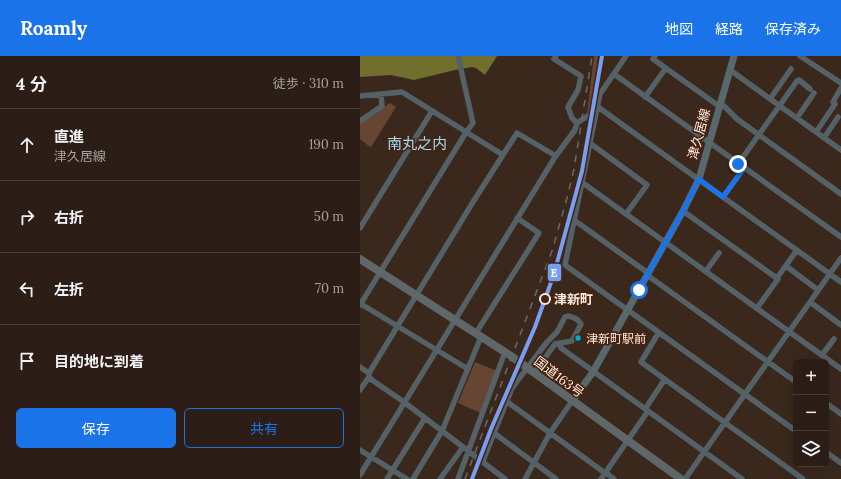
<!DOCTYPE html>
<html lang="ja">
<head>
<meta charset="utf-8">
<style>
  body { margin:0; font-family:Lora,"Noto Sans JP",serif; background:#382b23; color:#f1f3f6 }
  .controls { position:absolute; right:12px; bottom:12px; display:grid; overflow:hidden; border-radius:6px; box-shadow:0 4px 16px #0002 }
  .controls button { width:36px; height:36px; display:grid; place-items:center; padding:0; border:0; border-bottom:1px solid #483c35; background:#2c1e16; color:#f1f3f6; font:20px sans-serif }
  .stop { position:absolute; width:12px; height:12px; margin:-9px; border:3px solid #1a73e8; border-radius:50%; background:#fff }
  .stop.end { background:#1a73e8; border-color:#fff; box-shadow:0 1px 4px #0008 }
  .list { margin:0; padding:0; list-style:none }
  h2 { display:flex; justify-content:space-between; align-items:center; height:52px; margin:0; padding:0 16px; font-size:17px }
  h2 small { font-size:13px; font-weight:400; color:#a6a2a1 }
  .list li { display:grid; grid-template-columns:26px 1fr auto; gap:12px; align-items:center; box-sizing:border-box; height:72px; padding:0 16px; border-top:1px solid #483c35 }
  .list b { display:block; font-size:15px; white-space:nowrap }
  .list p { margin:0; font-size:13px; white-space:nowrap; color:#a6a2a1 }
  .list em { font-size:13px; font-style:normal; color:#a6a2a1 }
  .actions { display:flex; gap:8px; padding:12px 16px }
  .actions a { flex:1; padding:9px 0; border:1px solid #1a73e8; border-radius:6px; text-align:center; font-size:14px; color:#1a73e8 }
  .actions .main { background:#1a73e8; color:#fff }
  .icon { flex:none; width:22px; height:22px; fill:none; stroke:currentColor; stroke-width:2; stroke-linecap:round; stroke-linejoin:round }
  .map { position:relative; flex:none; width:481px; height:423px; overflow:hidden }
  header { display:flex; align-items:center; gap:24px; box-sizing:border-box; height:56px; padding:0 20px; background:#1a73e8; color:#fff }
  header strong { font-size:19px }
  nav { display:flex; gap:22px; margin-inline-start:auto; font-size:14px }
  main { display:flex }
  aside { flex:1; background:#2c1e16 }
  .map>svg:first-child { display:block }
  .green { fill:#674533 }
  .water { fill:#716f2d }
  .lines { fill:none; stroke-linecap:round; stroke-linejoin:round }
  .minor { stroke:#546167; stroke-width:5.5 }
  .major { stroke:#58696e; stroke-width:7 }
  .highway { stroke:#606769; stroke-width:8 }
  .rail { stroke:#69696a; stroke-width:1.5; stroke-dasharray:7 7; stroke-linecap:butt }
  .rail-1-casing { stroke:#462411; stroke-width:7 }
  .rail-1 { stroke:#759ef5; stroke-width:4 }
  .route { stroke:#1a73e8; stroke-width:5 }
  .stop-dot { fill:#462411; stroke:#fdebe1; stroke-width:2 }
  .bus-dot { fill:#00a9ce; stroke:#462411; stroke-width:1.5 }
  .labels { text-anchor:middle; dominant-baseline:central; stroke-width:3.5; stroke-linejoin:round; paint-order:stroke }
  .bus-label { font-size:12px; fill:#fdebe1; stroke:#462411; text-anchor:start }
  .street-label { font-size:13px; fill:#fdebe1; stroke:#462411 }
  .stop-label { font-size:13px; font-weight:bold; fill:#fdebe1; stroke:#462411; text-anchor:start }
  .quarter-label { font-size:15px; fill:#99dcfb; stroke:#462411 }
  .line-badge { stroke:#462411; stroke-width:1.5 }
  .badge-label { font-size:11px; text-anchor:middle; font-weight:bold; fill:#fff }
</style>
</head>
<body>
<header>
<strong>Roamly</strong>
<nav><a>地図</a><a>経路</a><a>保存済み</a></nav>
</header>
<main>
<aside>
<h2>4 分<small>徒歩 · 310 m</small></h2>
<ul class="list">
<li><svg class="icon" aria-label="ahead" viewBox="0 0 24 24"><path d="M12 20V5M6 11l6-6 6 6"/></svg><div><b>直進</b><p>津久居線</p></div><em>190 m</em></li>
<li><svg class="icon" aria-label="right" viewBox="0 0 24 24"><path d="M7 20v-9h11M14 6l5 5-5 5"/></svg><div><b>右折</b></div><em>50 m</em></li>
<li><svg class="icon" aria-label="left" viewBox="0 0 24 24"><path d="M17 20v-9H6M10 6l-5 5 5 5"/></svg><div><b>左折</b></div><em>70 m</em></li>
<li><svg class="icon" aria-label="arrive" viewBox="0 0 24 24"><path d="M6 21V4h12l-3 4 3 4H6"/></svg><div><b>目的地に到着</b></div></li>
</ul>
<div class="actions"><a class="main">保存</a><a>共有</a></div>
</aside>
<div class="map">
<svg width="481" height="423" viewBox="0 0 481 423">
  <rect width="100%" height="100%" fill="#3a281d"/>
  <!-- green -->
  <path class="green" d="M234,0H238L230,56L227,58Z
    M30,47L36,51L11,91H10L0,83V67Z
    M115,306L137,315L121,357L98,347Z"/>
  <!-- water -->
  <path class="water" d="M0,0H137L125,19L116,12L112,11L95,14L54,24L31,19L0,21Z"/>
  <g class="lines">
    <!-- minor -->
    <path class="minor" d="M196,0L194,3L221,20L218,34L208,51L212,62L217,67
      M266,0L240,38L205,209L436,375
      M295,0L293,3L356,48L364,50L377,63L481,138
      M440,0L481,27
      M370,14L481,94
      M254,18L481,181
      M0,40L42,36L143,99
      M285,41L306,12
      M410,43L431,13
      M238,51L481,226
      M437,62L454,37
      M0,65L22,50L21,38
      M217,67L237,54
      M456,76L475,48L473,46L481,32
      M464,82L478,61
      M231,88L287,129L266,158
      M378,108L437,25L439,24L450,33
      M223,127L481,313
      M363,141L384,112
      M323,155L418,223L397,252
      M214,164L288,217
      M0,172L72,55
      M426,210L458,234
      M346,215L359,197
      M287,219L436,326
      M417,222L437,194
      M450,246L481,269
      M1,248L108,313
      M0,249L105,78L113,67L98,0
      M299,276L281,306L443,423
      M116,277L179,177L157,162
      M199,287L201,292L382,423
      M462,299L474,283
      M0,311L9,317
      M174,317L195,288L212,285L221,268C219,264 213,261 208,260L205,261L197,276L187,286L152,332L134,377L196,423
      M0,334L9,321
      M146,345L245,417
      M466,347L481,358
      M285,353L305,323
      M0,394L47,423
      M466,396L481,407
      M123,405L134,377
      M245,416L254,423
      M0,419L195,101L215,74L217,67
      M27,423L65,362
      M53,423L82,375L121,281
      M80,423L103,391
      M98,423L145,296
      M145,423L44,346L12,324L9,321V317L113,146L157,77L196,100
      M165,423L190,377L212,345
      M241,423L288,355
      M325,423L481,202"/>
    <!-- major -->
    <path class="major" d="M212,345L233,316L323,155L339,123L374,0"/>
    <!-- highway -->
    <path class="highway" d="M0,203L151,300L321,423"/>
    <!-- rail -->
    <path class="rail" d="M105,423L192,195L207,142L214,113L232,0"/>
    <defs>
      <path id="rail-1" d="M112,423L131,373L175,271L194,218L222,115L242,0"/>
    </defs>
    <!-- rail-1 casing -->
    <use href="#rail-1" class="rail-1-casing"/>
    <!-- rail-1 -->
    <use href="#rail-1" class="rail-1"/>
  </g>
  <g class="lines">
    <!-- route -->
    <path class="route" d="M279,234L323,155L339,123L363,141L384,112L378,108"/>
  </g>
  <!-- markers -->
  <circle class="stop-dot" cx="185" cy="243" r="5"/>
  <circle class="bus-dot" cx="218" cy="282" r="3.5"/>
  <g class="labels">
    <!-- bus labels -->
    <g class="bus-label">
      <text x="226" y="282">津新町駅前</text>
    </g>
    <!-- street labels -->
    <g class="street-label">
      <text transform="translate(339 78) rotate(-75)">津久居線</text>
      <text transform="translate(199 321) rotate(37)">国道163号</text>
    </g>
    <!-- stop labels -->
    <g class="stop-label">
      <text x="194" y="243">津新町</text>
    </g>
    <!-- quarter labels -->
    <g class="quarter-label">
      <text x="57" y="87">南丸之内</text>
    </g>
  </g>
  <rect class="line-badge" x="187" y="207" width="15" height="19" rx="4" fill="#759ef5"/>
  <g class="badge-label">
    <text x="194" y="221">E</text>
  </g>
</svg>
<div class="controls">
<button>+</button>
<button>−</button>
<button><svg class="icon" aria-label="layers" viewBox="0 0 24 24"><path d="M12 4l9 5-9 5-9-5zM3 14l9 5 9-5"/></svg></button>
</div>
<div class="stop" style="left:279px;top:234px"></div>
<div class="stop end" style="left:378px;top:108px"></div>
</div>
</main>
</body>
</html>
